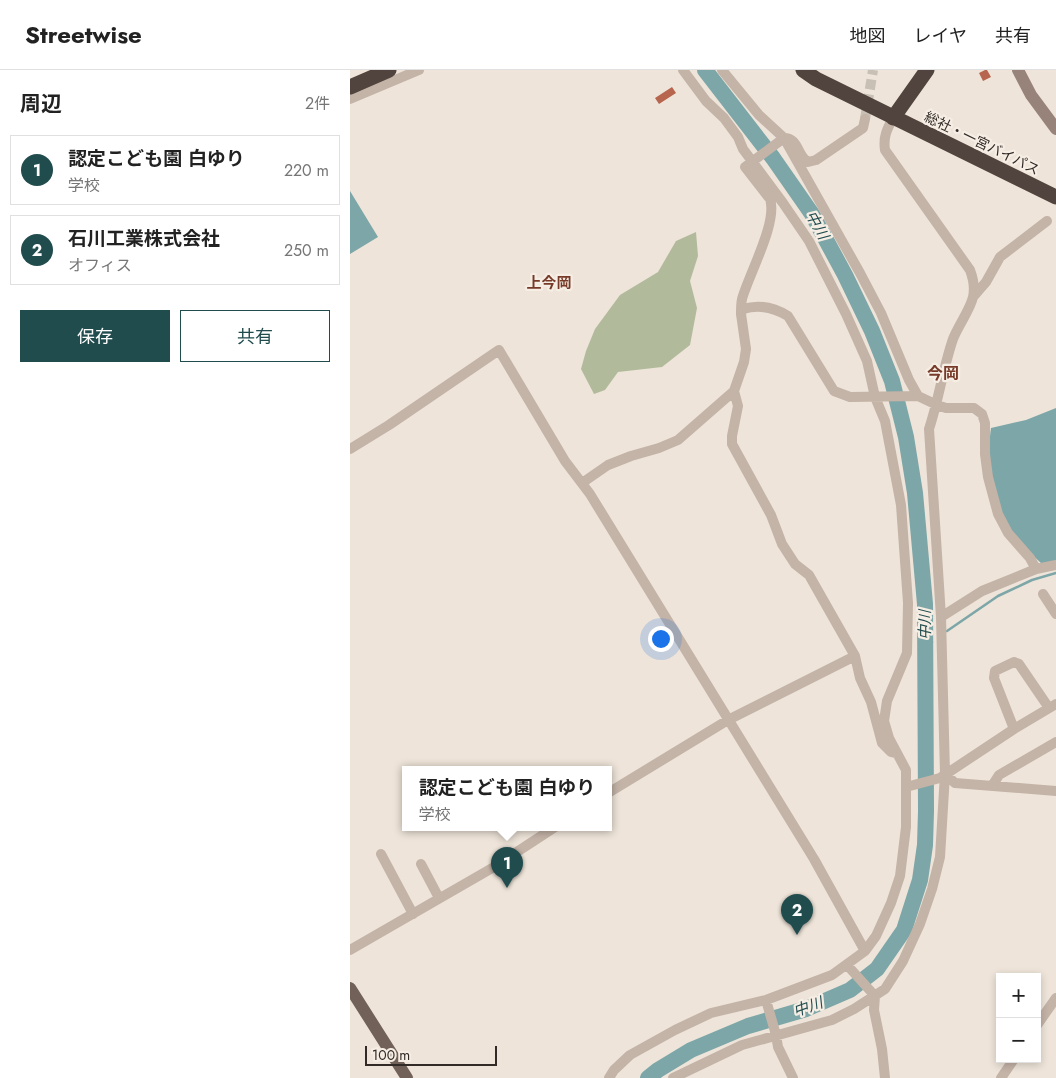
<!DOCTYPE html>
<html lang="ja">
<head>
<meta charset="utf-8">
<style>
  body { margin:0; font-family:Jost,"Noto Sans JP",sans-serif; background:#f2f2f2; color:#222 }
  .controls { position:absolute; right:15px; bottom:15px; display:grid; overflow:hidden; border-radius:0px; box-shadow:0 2px 8px #0003 }
  .controls button { width:45px; height:45px; display:grid; place-items:center; padding:0; border:0; border-bottom:1px solid #e0e0e0; background:#fff; color:#222; font:25px sans-serif }
  .scale { position:absolute; left:15px; bottom:12px; width:132px; box-sizing:border-box; padding-left:5px; border:2px solid #312a26; border-top:0; font-size:14px; line-height:18px; white-space:nowrap; color:#312a26; -webkit-text-stroke:4px #f6eee5; paint-order:stroke }
  .you { position:absolute; left:310px; top:568px; width:18px; height:18px; margin:-12px; border:4px solid #fff; border-radius:50%; background:#1a73e8; box-shadow:0 0 0 8px #1a73e833 }
  .badge { display:grid; place-items:center; width:32px; height:32px; border-radius:50%; background:#214c4e; color:#fff; font-size:16px; font-weight:700 }
  .pin { position:absolute; translate:-50% -41px; filter:drop-shadow(0 1px 2px #0008) }
  .pin::after { content:''; position:absolute; top:26px; width:18px; height:15px; background:inherit; clip-path:polygon(0 0,100% 0,50% 100%) }
  .popup { position:absolute; left:52px; top:696px; width:210px; height:65px; box-sizing:border-box; display:grid; place-content:center; border-radius:0px; background:#fff; filter:drop-shadow(0 1px 4px #0005); font-size:16px; white-space:nowrap; color:#767676 }
  .popup b { font-size:19px; color:#222 }
  .popup::after { content:''; position:absolute; left:50%; top:100%; margin-left:-10px; border:10px solid transparent; border-top-color:#fff }
  .list { margin:0; padding:0; list-style:none }
  h2 { display:flex; justify-content:space-between; align-items:center; height:65px; margin:0; padding:0 20px; font-size:21px }
  h2 small { font-size:16px; font-weight:400; color:#767676 }
  .list li { display:grid; grid-template-columns:32px 1fr auto; gap:15px; align-items:center; box-sizing:border-box; height:70px; margin:0 10px 10px; padding:0 10px; border:1px solid #e0e0e0; border-radius:0px }
  .list b { display:block; font-size:19px; white-space:nowrap }
  .list p { margin:0; font-size:16px; white-space:nowrap; color:#767676 }
  .list em { font-size:16px; font-style:normal; color:#767676 }
  .actions { display:flex; gap:10px; padding:15px 20px }
  .actions a { flex:1; padding:11px 0; border:1px solid #214c4e; border-radius:0px; text-align:center; font-size:18px; color:#214c4e }
  .actions .main { background:#214c4e; color:#fff }
  .map { position:relative; flex:none; width:706px; height:1008px; overflow:hidden }
  header { display:flex; align-items:center; gap:30px; box-sizing:border-box; height:70px; padding:0 25px; background:#fff; border-bottom:1px solid #e0e0e0 }
  header strong { font-size:24px }
  nav { display:flex; gap:28px; margin-inline-start:auto; font-size:18px }
  main { display:flex }
  aside { flex:1; background:#fff }
  .map>svg:first-child { display:block }
  .green { fill:#b1bb9b }
  .water { fill:#7ca6a7 }
  .lines { fill:none; stroke-linecap:round; stroke-linejoin:round }
  .stream { stroke:#7ca6a7; stroke-width:2.5 }
  .river { stroke:#7ca6a7; stroke-width:16 }
  .building { fill:#b7654e }
  .street-tunnel { stroke:#c8bfb5; stroke-width:10; stroke-dasharray:10 5; stroke-linecap:butt }
  .street { stroke:#c4b3a7; stroke-width:10 }
  .secondary { stroke:#978379; stroke-width:12 }
  .primary { stroke:#726159; stroke-width:12 }
  .highway { stroke:#51443e; stroke-width:15 }
  .labels { text-anchor:middle; dominant-baseline:central; stroke-width:4.5; stroke-linejoin:round; paint-order:stroke }
  .street-label { font-size:14px; fill:#312a26; stroke:#f6eee5 }
  .water-label { font-size:15px; font-style:italic; fill:#214c4e; stroke:#f6eee5 }
  .neighbourhood-label { font-size:15px; font-weight:bold; fill:#773a29; stroke:#f6eee5 }
  .quarter-label { font-size:16px; font-weight:bold; fill:#773a29; stroke:#f6eee5 }
</style>
</head>
<body>
<header>
<strong>Streetwise</strong>
<nav><a>地図</a><a>レイヤ</a><a>共有</a></nav>
</header>
<main>
<aside>
<h2>周辺<small>2件</small></h2>
<ul class="list">
<li><span class="badge">1</span><div><b>認定こども園 白ゆり</b><p>学校</p></div><em>220 m</em></li>
<li><span class="badge">2</span><div><b>石川工業株式会社</b><p>オフィス</p></div><em>250 m</em></li>
</ul>
<div class="actions"><a class="main">保存</a><a>共有</a></div>
</aside>
<div class="map">
<svg width="706" height="1008" viewBox="0 0 706 1008">
  <rect width="100%" height="100%" fill="#eee4d9"/>
  <!-- green -->
  <path class="green" d="M346,162L348,186L340,211L347,238L340,275L312,297L268,302L255,320L244,324L231,299L236,281L245,259L270,225L308,202L326,171Z"/>
  <!-- water -->
  <path class="water" d="M0,121L28,167L0,184Z
    M706,338V491L692,494C678,481 663,466 654,449C641,425 637,384 641,358L676,350Z"/>
  <g class="lines">
    <!-- stream -->
    <path class="stream" d="M597,561L648,526L682,510L706,503
      M576,576L582,572"/>
    <!-- river -->
    <path class="river" d="M298,1008L308,1000L341,980L398,956L456,939L500,920L527,899L554,860L570,810L575,775L576,741L575,534L565,423L556,367L542,311L522,261L495,205L462,144L423,88L355,0"/>
  </g>
  <!-- building -->
  <path class="building" d="M635,0H637L641,7L633,11L629,3Z
    M322,17L326,23L309,34L305,28Z"/>
  <g class="lines">
    <!-- street-tunnel -->
    <path class="street-tunnel" d="M515,49L523,0"/>
    <!-- street -->
    <path class="street" d="M372,0L409,45L434,68L510,203L531,243L559,310L568,326
      M0,29L69,0
      M623,227L636,212L650,187L697,151
      M391,244C391,239 391,234 392,229C399,204 428,152 420,129L395,97L434,68C449,68 447,86 458,92L466,90L513,58L515,49
      M384,321L388,336L382,366V374L421,445L432,474L445,494L459,505L505,586L510,608L521,632L532,673L541,682L545,683
      M0,379L39,355L149,280L215,391L240,424L464,789L515,881
      M232,413L258,395L281,386L309,378L328,370L384,321L394,292L396,279L391,244L393,239C409,234 425,238 438,246L484,321L500,327L568,326L587,335L596,338H624L632,344L635,353V384L638,407L648,444L658,463L680,488L686,499
      M693,524L706,544
      M591,547L632,521L686,499L706,495
      M664,659L644,608L645,601L664,592L669,594L699,638
      M595,704L605,713L706,721
      M642,716L649,705L706,672
      M556,717L590,708L664,659L706,634
      M258,723L378,650L505,586
      M31,784L63,844
      M71,794L89,828
      M0,880L144,797L205,757
      M497,895L525,926L524,940L532,979L535,1008
      M416,930L426,965L428,977L443,1008
      M687,955L706,928
      M259,1008L264,1000L280,985L325,960L361,943L416,930L482,905L515,881L526,866L541,833L550,806L556,757V700L539,668L534,651L537,631L557,583L558,533L551,435L535,351L525,327L517,291L496,244L459,171L433,133L393,79L388,67L374,48L356,31L333,0
      M323,1008L392,975L482,950L504,939L535,919L553,891L570,854L582,819L590,787L595,704L591,547L579,359C589,329 593,298 603,269C608,256 621,238 623,227C625,218 623,208 620,200L535,80C533,67 537,59 543,48
      M651,1008L664,989"/>
    <!-- secondary -->
    <path class="secondary" d="M668,0L681,25L706,59"/>
    <!-- primary -->
    <path class="primary" d="M0,918L57,1008"/>
    <!-- highway -->
    <path class="highway" d="M453,0L466,9L706,127
      M0,17L39,0
      M543,48L577,0"/>
  </g>
  <g class="labels">
    <!-- street labels -->
    <g class="street-label">
      <text transform="translate(632 73) rotate(26)">総社・一宮バイパス</text>
    </g>
    <!-- water labels -->
    <g class="water-label">
      <text transform="translate(467 155) rotate(61)">中川</text>
      <text transform="translate(575 555) rotate(-90)">中川</text>
      <text transform="translate(458 937) rotate(-20)">中川</text>
    </g>
    <!-- neighbourhood labels -->
    <g class="neighbourhood-label">
      <text x="199" y="213">上今岡</text>
    </g>
    <!-- quarter labels -->
    <g class="quarter-label">
      <text x="593" y="303">今岡</text>
    </g>
  </g>
</svg>
<div class="controls">
<button>+</button>
<button>−</button>
</div>
<div class="scale">100 m</div>
<div class="you"></div>
<div class="pin badge" style="left:157px;top:818px">1</div>
<div class="popup"><b>認定こども園 白ゆり</b>学校</div>
<div class="pin badge" style="left:447px;top:865px">2</div>
</div>
</main>
</body>
</html>
